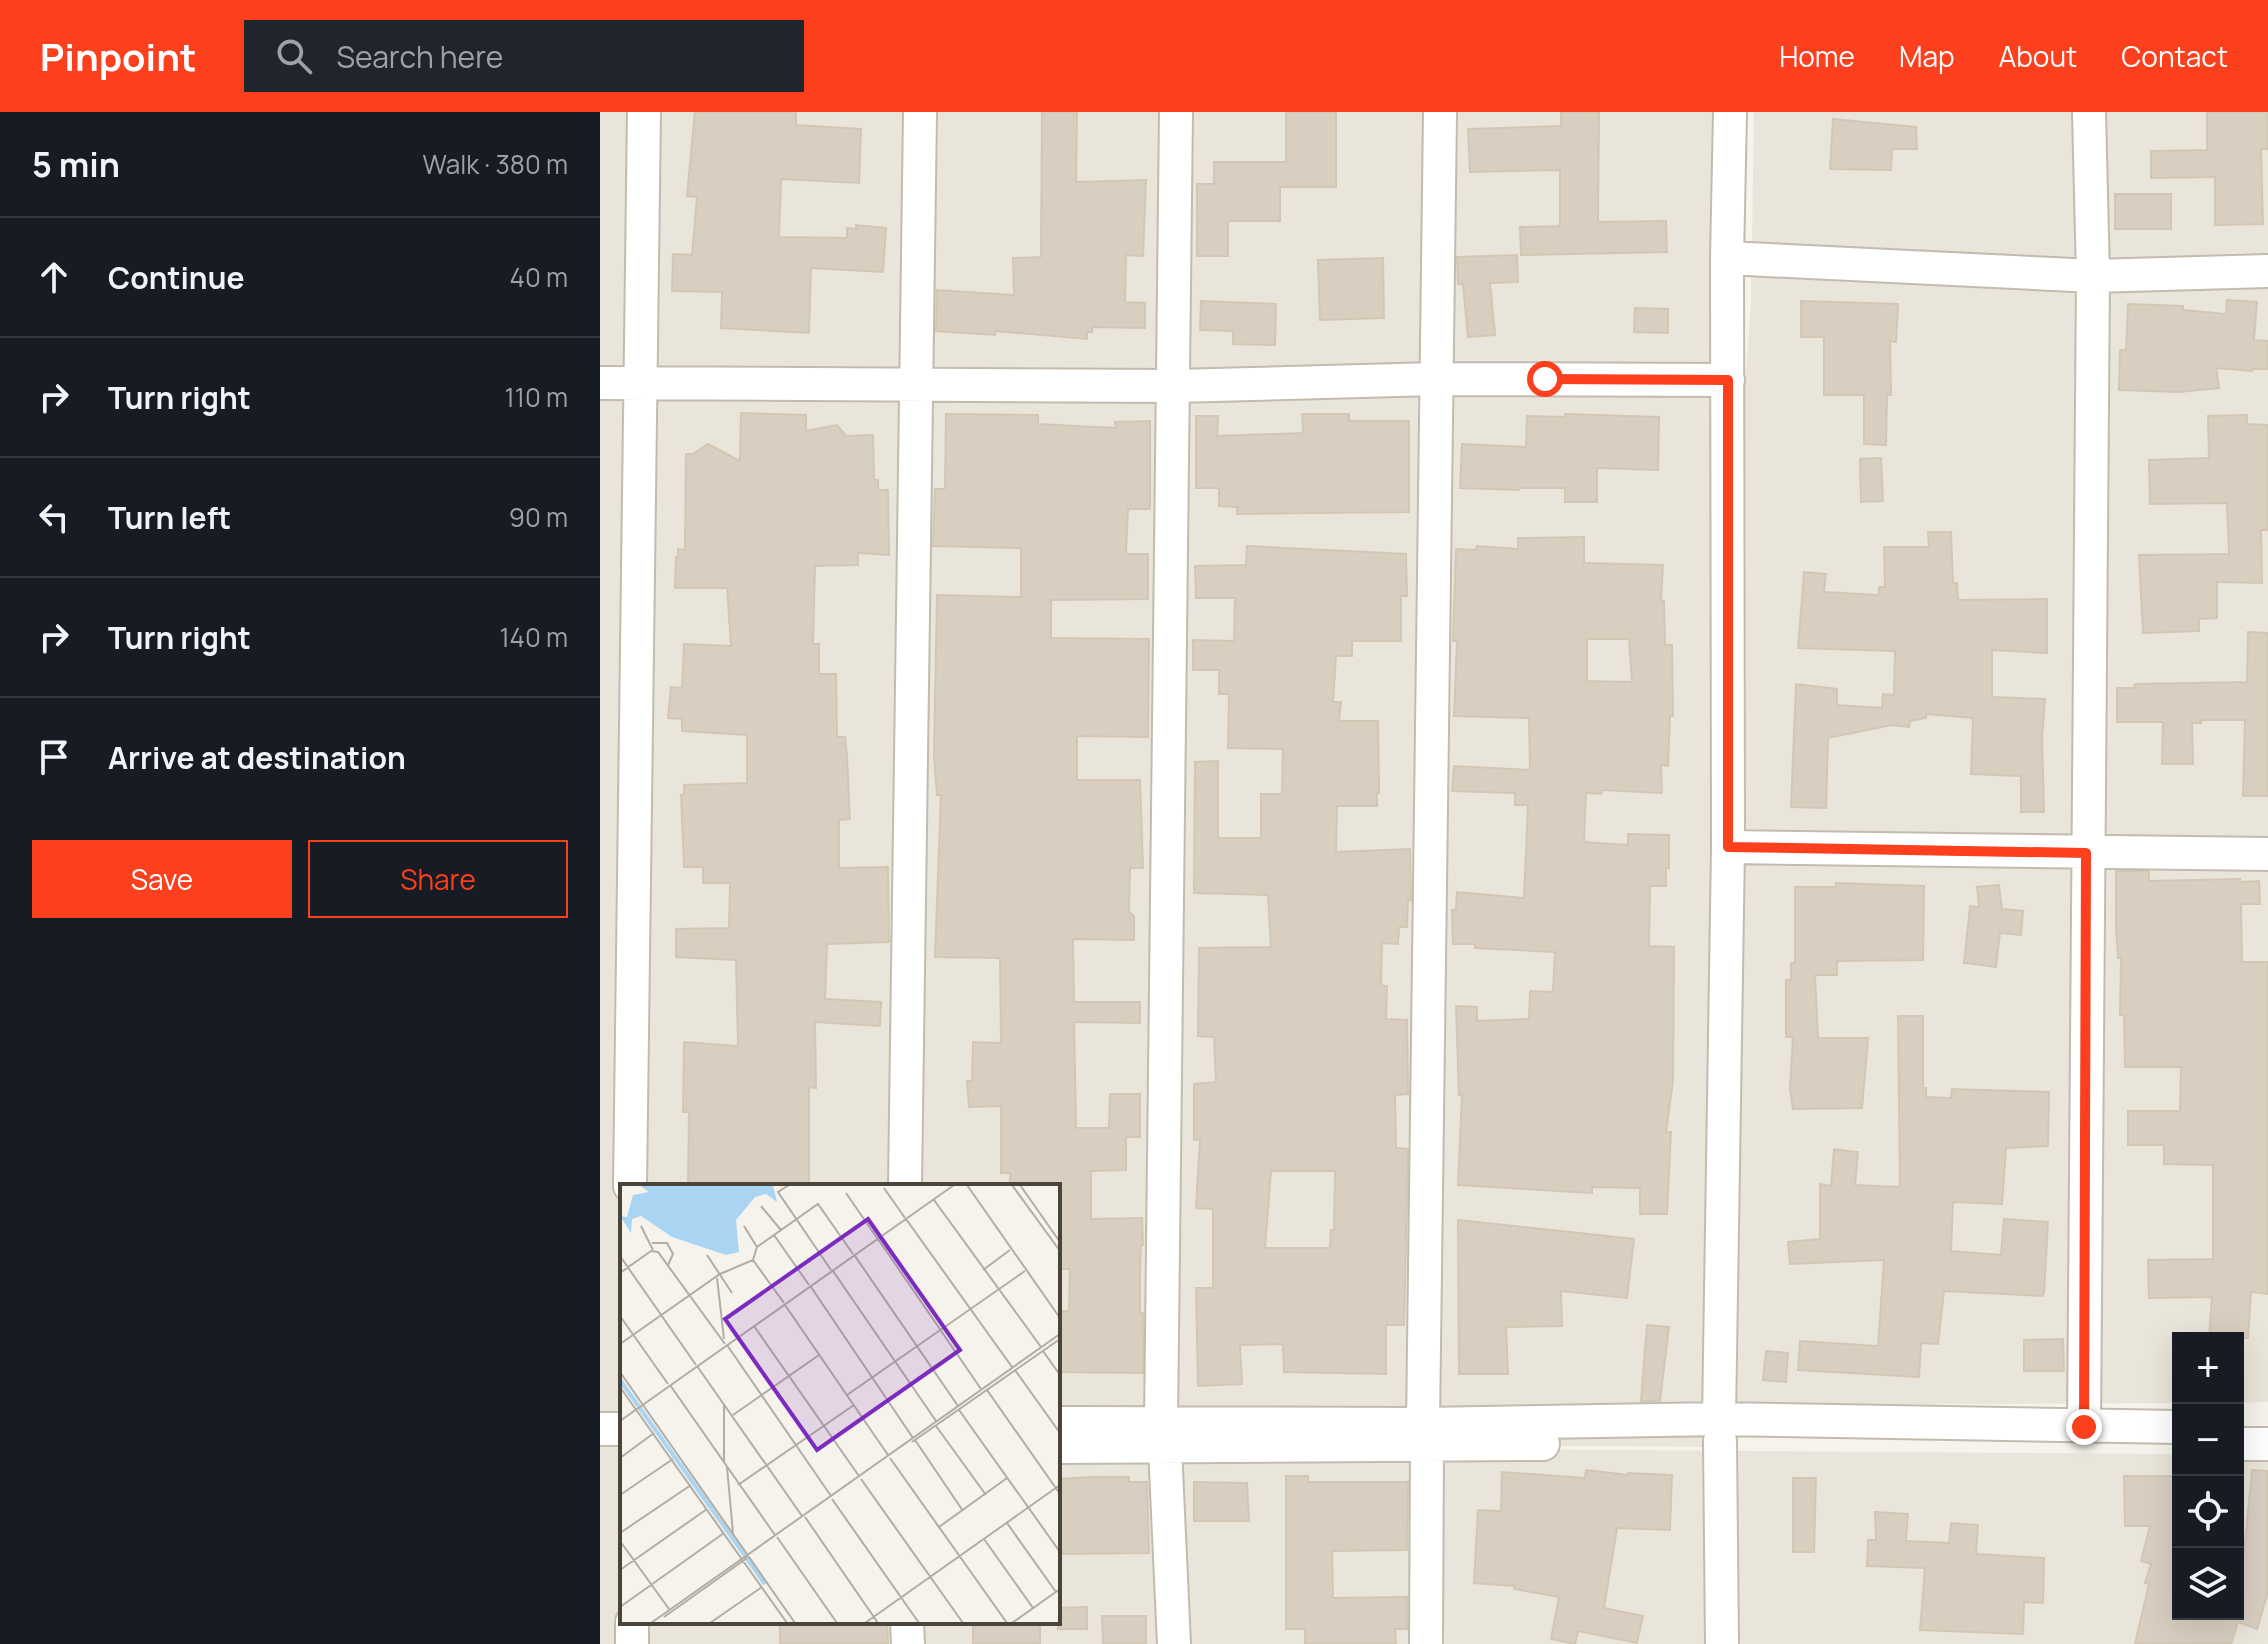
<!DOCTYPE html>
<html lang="en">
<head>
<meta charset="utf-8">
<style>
  body { margin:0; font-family:Manrope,sans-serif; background:#20242c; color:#f1f3f6 }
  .controls { position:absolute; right:24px; bottom:24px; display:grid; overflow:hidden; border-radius:0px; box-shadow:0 8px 32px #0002 }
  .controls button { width:72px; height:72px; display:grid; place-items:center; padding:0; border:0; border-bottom:2px solid #363941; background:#171b24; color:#f1f3f6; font:40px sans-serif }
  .stop { position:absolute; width:24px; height:24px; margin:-18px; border:6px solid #fc3f1d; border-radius:50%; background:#fff }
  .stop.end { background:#fc3f1d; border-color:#fff; box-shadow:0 2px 8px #0008 }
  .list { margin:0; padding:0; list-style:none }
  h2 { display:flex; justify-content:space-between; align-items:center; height:104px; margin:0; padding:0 32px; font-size:34px }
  h2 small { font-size:26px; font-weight:400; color:#9ea1a6 }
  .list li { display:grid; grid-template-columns:52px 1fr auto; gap:24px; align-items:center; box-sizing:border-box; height:120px; padding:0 32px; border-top:2px solid #363941 }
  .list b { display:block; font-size:30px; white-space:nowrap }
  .list em { font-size:26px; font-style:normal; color:#9ea1a6 }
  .actions { display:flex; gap:16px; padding:24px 32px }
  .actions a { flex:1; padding:18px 0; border:2px solid #fc3f1d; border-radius:0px; text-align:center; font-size:28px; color:#fc3f1d }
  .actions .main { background:#fc3f1d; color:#fff }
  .icon { flex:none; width:44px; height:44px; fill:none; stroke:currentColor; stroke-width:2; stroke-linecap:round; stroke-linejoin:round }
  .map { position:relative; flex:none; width:1668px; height:1532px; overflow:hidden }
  header { display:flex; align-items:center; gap:48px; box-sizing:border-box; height:112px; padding:0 40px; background:#fc3f1d; color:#fff }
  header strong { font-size:38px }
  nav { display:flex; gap:44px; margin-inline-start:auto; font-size:28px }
  .search { width:560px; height:72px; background:#20242c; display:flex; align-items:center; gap:20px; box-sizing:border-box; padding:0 28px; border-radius:0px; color:#9ea1a6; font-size:30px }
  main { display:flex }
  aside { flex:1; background:#171b24 }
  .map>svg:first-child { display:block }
  .residential { fill:#eae5da }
  .building { fill:#d8cfc1; stroke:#d3c7b4; stroke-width:2; fill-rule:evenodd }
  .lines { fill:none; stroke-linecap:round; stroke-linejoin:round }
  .minor-casing { stroke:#c2bbae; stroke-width:36 }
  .minor { stroke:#fff; stroke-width:32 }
  .route { stroke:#fc3f1d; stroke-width:10 }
  .inset-river { fill:none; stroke:#a9d4f2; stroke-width:4 }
  .inset-road { fill:none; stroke:#b2ada4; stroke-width:2 }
  .view { fill:#7b2cbf; fill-opacity:0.15; stroke:#7b2cbf; stroke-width:4 }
  .inset-edge { fill:none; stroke:#4b4439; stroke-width:4 }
</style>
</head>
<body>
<header>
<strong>Pinpoint</strong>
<div class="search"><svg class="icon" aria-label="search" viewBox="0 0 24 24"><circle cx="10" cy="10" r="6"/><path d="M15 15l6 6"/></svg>Search here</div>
<nav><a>Home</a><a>Map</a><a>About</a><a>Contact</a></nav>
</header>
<main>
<aside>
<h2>5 min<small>Walk · 380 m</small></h2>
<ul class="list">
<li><svg class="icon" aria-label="ahead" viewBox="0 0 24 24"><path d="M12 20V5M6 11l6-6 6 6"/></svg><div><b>Continue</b></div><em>40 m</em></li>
<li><svg class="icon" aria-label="right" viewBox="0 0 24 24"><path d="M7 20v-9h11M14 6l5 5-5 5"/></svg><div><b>Turn right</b></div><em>110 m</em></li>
<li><svg class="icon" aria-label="left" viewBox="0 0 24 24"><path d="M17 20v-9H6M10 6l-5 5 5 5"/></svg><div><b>Turn left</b></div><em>90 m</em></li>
<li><svg class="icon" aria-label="right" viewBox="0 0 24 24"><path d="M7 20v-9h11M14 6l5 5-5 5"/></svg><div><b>Turn right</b></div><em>140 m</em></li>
<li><svg class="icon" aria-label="arrive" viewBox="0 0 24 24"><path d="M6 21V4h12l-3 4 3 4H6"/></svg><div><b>Arrive at destination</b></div></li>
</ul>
<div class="actions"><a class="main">Save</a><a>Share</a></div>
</aside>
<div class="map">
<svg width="1668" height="1532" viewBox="0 0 1668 1532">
  <rect width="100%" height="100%" fill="#f6f3ec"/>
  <!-- residential -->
  <path class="residential" d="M0,0H1114L1111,525L1118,1117L1115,1335L458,1330V1074H22V1326L0,1325Z
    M1154,0H1668V1290L1638,1291V1226H1578V1291L1136,1293L1134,1111L1141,327L1151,191Z
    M0,1330H22V1510H458V1334L1578,1342V1502H1638V1342H1668V1532H0Z"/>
  <!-- building -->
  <path class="building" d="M95,0H196V13L261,17L259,71L181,67L179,125L247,126V116L256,117V113L286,116L283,160L211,156L209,221L121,216L122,180L72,179L73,142L92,143L97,85L87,84Z
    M442,0H477L476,70L546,68L543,144L526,143L525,190L545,191V216L492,215V220H487V227L395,219V223L336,219L337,178L414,183L413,146L441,145Z
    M686,0H736V75H680V109H628V144H597V72H614V50H686Z
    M961,0H999L998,110L1066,109L1067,140L921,143L920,115L960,114V58L870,60L868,17L961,14Z
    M1607,0H1668V37H1661L1663,112L1615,113V65L1551,66V39L1607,38Z
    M1233,7L1316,15L1317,37H1292L1291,58L1230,57Z
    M1515,82H1571V117H1515Z
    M917,143L918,170L890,171L895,223L868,225L863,172H858L857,145Z
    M783,146L784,206L720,208L718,148Z
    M1627,188L1657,190L1654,228L1668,229V257H1652V259L1616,256L1619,276L1579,280L1519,278L1520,238H1526L1528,192L1583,194V198L1626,202Z
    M601,189L676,192L675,233L633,232V219L600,218Z
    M1201,189L1298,192L1296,230L1290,229L1291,283H1287L1286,333L1264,332V283H1224V225H1201Z
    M1035,196L1068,197V221L1034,220Z
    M141,301L206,303V319L237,313L246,324L273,323L274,368H278V378H288L289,443L258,441V453L215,454L213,532H219V562H236L237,625H245L247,644L250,707L239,708V756L288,755L289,830L227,832L225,887L281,890L280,914L215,910L216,976L209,975V1074H88L89,1000H83L84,930L138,934L136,848L76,845V817L129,816L130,771H103V755H84L81,683H84V673L147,671V623L82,619V607L68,606L71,575L82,576L84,532L131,534L127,476H75L76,445H78V437L85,438L86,342H93L108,332L140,349Z
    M346,302L438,303V312L516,316L515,310L550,309V397H528L526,442H548V487L451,488V526L549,527L548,625L477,624V668H540L543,756H530L529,800L534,804V828L473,827L474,890H540V911L474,910L476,1016H509L510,982H540V1025H526V1058L491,1059V1107L542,1106L543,1133H541L540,1157V1201H543V1261L458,1260V1199H469L470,1157H458V1074H410V1061H401V994L369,995L367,969H372L373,930L401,931L400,846L335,845L341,683H337L334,643L337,483L421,485V436L333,434L335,377H345Z
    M702,302H749V309H809V400L637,402V395L619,394V376H596V304H618L617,324L703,321Z
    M965,302L1059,305L1058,358L997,356V390H965V376H919V378L860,376L862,332L926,335L927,304L965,305Z
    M1647,303V312L1668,313V418H1661L1662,471L1617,470V506L1599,507V519L1543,521L1539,443L1629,442L1627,391L1550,392L1549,348L1609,346L1608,304Z
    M1281,346L1283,389L1261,390L1260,347Z
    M1328,420H1351L1353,471H1357L1358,488L1447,487V541L1392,538V585L1445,587L1442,626L1444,700H1421V664L1371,662L1373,606L1326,602V606L1310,609L1309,615L1292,613L1228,626L1226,696L1191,695L1196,572L1237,577V593L1282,596L1283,582L1294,583L1295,539L1198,536L1204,460L1226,462L1224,480L1279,483V475H1285L1284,435H1329Z
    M984,425V451L1063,453L1061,489H1064L1065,533H1072L1073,604H1070L1068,654L1061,653L1062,681L1002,678L1001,682L986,681L984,730L1028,733V722L1069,723V756H1066V774H1050L1049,834L1074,835L1073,969L1066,1020H1071L1067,1102H1040V1076L992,1075V1081L858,1073L862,983H859L856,894L877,895V909L929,907L930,879L953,880L955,840L875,836V832H853L852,798H856L857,780L924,786L928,693H915V681L852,679L854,654L930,658L929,606L854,604L857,529H853L856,437L876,438L877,434L918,437V426ZM987,527H1029L1032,570L987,569Z
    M647,434L806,442L807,484H801V529H752V544H736L733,590H741L739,609H778L779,681H777V694H737L736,740L810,737L811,788H808L807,815H799L798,832L782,831L781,873L787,874L786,907L807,908L808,982L795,983L796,1036L808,1037L804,1213H786V1262L684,1260L683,1232L640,1233L642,1272L598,1274L596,1176H613V1097L596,1096L600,1028H594V972L616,970L614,925L598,924L599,836L671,835L668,783L594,781L595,650L618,649V726H661V682H682L683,637L628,636L629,582H619V558H593V528L634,529L635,486H596L595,454L646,453ZM671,1059H735L734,1118H731L730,1136H665Z
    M1648,520L1668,521V684H1643L1645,608H1601V611H1592L1593,652H1562L1563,610H1517V576H1534L1535,572L1647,570Z
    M1516,759H1549V769L1640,767V770L1659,769L1660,792H1641L1642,850H1668V1182L1651,1180L1648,1226H1609L1612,1185L1549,1186L1548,1148L1613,1147V1053L1564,1052V1033H1528V999H1580L1581,955H1525L1524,903H1520L1521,846H1518L1516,816Z
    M1236,771L1324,774L1323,848L1237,849V863H1215L1218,926H1268L1262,996L1193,997L1190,976L1193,925H1186V868H1191V851H1195V775H1236Z
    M1399,773L1402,797L1423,799L1421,823L1400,821L1396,855L1364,851L1370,794L1379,795L1377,775Z
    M1298,904H1323V976H1326V985L1351,986L1352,977L1449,980L1448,1034L1406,1036L1402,1092L1353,1090L1351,1139L1401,1143L1404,1107L1448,1110L1444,1181L1442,1184L1344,1179L1338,1232L1321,1231L1319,1265L1198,1258L1200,1229L1278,1234L1284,1148L1190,1152L1188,1130L1220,1127V1072L1231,1074L1234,1037L1258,1040L1255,1073L1300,1075Z
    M858,1108L1034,1127L1027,1186L961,1179L962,1214L906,1215L908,1262H859Z
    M1047,1213L1069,1215L1060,1289H1041Z
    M1463,1227L1464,1259H1424V1228Z
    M1166,1239L1188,1241L1186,1270L1163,1268Z
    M986,1358L1028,1363V1361L1072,1363L1070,1418L1017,1416L1004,1496L1043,1504L1037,1531L978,1519L975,1532L951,1527L959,1485L914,1477L915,1474L874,1471L878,1398L901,1399L902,1360L985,1366Z
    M1652,1358L1668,1359V1480L1657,1517L1638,1510L1631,1532H1535L1549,1472L1545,1471L1551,1452L1541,1449L1550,1414H1525L1524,1364H1578V1502H1638V1440L1644,1441Z
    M686,1364H708V1370H808L807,1438L732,1439L733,1486L807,1485V1517H795L796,1532H705V1517H686Z
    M491,1365H529V1370H547L549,1441L458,1442V1367Z
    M1193,1366H1216L1214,1440H1193Z
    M594,1370L647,1371L649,1409H594Z
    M1275,1400L1308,1402L1306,1429L1349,1431L1351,1411L1378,1413L1376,1442L1444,1446L1443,1491L1424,1490L1423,1522L1320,1518L1325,1456L1267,1454L1268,1428H1276Z
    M487,1495V1517H458V1496Z
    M502,1504H546V1532H503Z
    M180,1510H287L288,1532H180Z
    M373,1510H440V1532H373Z"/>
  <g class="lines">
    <defs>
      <path id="minor" d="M1127,146L1493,164L1668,159
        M0,271L575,274L835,267L1128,268
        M1128,735L1668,742
        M30,1074L44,0
        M305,1074L320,0
        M1119,1307L1128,735L1127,146L1130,0
        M458,1311L823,1312L1119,1307L1578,1315
        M561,1311L576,0
        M823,1312L840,0
        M1484,1315L1493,164L1489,0
        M0,1317H22
        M1120,1329L1122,1532
        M1638,1332H1668
        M458,1335L943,1332
        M565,1335L574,1532
        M307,1510L308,1532
        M32,1532V1510
        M826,1532L827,1334"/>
    </defs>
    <!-- minor casing -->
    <use href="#minor" class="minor-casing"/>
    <!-- minor -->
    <use href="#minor" class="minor"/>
  </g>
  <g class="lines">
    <!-- route -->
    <path class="route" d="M945,267L1128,268V735L1486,741L1484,1315"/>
  </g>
  <!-- overview -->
  <g transform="translate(20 1072)">
    <rect width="440" height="440" fill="#f6f3ec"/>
    <path d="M19,1H153L157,18L146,10L135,13L116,36L119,68L106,71L52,53L21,32L12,35L11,49L0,32L7,33L13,11L29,8Z" fill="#a9d4f2"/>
    <path class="inset-river" d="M0,196L145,400"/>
    <path class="inset-road" d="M169,1L158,8L211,86M347,1L440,134M392,1L440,67M400,1L440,58M264,4L285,34M226,9L257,54M314,16L421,163M141,22L161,46M286,35L392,183M21,42L33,66M124,42L137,63M154,51L189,101M258,55L361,205M32,59H47L53,70L48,81M87,71L112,109M0,72L76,181M235,72L338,222M133,76L164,119M363,86L390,66M213,87L316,237M0,89L31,67L38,68L105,160M97,94L104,155M191,103L293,254M165,121L268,271M0,132L48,200M134,142L239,292M0,160L100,90L133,76L137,63L198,20L233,70M107,161L211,312M423,167L440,191M77,182L182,332M395,186L440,249M0,188L175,439M50,201L155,351M0,203L167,439M367,206L440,310M227,211L405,87M104,220V278M339,226L440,368M113,231L199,171M0,237L334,1M316,242L366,311M295,256L343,327M292,258L440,155M0,274L34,249M270,274L387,439M107,283L113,349M241,295L343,439M118,301L234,221M0,311L53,275M212,315L299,439M185,333L258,439M387,339L436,408M319,343L387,294M0,349L71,301M157,353L217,439M364,355L413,424M0,357L49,425M0,386L87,325M0,423L104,349M44,433L127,374M31,439L440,150M90,439L142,403M245,439L440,301M392,439L440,405"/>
    <path class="view" d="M248,35L340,166L197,266L105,135Z"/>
    <rect width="440" height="440" class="inset-edge"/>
  </g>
</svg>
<div class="controls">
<button>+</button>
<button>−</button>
<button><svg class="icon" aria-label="locate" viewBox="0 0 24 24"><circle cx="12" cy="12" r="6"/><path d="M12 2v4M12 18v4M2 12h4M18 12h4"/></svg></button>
<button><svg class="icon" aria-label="layers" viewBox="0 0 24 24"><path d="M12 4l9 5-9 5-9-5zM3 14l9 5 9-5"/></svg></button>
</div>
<div class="stop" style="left:945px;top:267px"></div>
<div class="stop end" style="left:1484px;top:1315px"></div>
</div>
</main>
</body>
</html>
